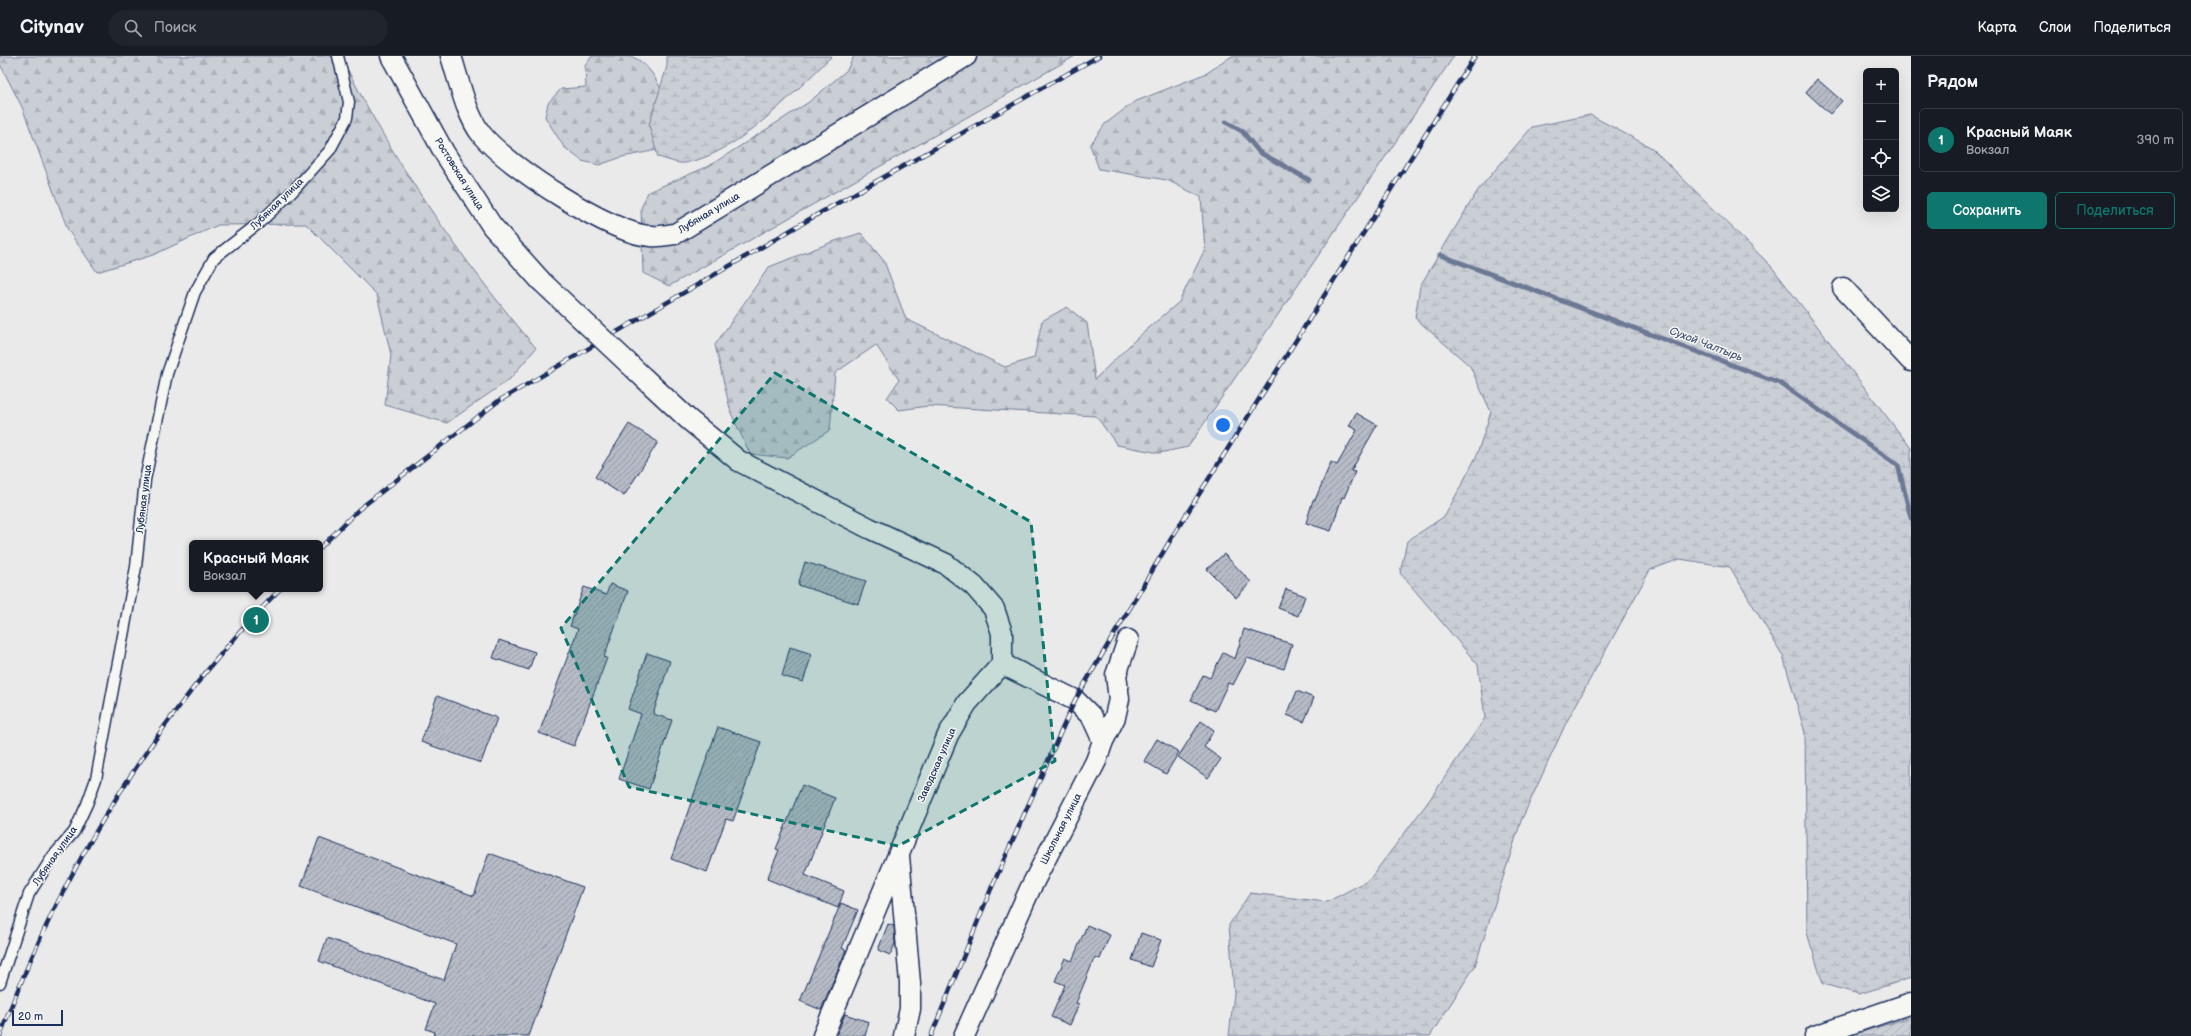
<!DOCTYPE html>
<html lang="ru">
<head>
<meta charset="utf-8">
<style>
  body { margin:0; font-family:"Balsamiq Sans",sans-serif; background:#20242c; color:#f1f3f6 }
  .controls { position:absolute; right:12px; top:12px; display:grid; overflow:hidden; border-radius:6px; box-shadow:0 4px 16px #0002 }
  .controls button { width:36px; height:36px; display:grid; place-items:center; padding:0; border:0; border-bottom:1px solid #363941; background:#171b24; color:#f1f3f6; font:20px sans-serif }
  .scale { position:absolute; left:12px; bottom:10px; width:51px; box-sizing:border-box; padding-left:4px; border:2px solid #1b2f5e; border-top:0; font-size:11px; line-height:14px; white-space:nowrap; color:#1b2f5e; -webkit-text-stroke:3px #f6f6f2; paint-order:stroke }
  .you { position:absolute; left:1223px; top:369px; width:14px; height:14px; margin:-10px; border:3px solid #fff; border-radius:50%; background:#1a73e8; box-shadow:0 0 0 6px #1a73e833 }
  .badge { display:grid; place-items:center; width:26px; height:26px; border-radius:50%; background:#0f766e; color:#fff; font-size:13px; font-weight:700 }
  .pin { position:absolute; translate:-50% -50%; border:2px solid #fff; box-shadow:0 1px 4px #0006 }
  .popup { position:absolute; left:189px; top:484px; width:134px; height:52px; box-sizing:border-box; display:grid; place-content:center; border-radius:6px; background:#171b24; filter:drop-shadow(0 1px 3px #0005); font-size:13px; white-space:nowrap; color:#9ea1a6 }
  .popup b { font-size:15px; color:#f1f3f6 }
  .popup::after { content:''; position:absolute; left:50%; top:100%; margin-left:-8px; border:8px solid transparent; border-top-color:#171b24 }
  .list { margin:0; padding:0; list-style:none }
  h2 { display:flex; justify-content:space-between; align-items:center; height:52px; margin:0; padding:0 16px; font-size:17px }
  h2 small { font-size:13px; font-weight:400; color:#9ea1a6 }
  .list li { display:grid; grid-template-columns:26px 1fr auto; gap:12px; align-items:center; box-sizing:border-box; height:64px; margin:0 8px 8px; padding:0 8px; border:1px solid #363941; border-radius:6px }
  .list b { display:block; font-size:15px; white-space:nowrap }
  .list p { margin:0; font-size:13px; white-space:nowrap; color:#9ea1a6 }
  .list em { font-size:13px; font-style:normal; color:#9ea1a6 }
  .actions { display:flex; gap:8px; padding:12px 16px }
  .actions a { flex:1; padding:9px 0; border:1px solid #0f766e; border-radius:6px; text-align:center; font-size:14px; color:#0f766e }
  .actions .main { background:#0f766e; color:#fff }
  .icon { flex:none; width:22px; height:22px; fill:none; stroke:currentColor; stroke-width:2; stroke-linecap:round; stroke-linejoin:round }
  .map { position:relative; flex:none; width:1911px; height:980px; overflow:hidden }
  header { display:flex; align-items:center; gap:24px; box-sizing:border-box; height:56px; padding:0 20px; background:#171b24; border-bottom:1px solid #363941 }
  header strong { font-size:19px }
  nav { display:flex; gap:22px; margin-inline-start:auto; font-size:14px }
  .search { width:280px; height:36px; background:#20242c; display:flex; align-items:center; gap:10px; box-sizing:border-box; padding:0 14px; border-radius:22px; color:#9ea1a6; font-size:15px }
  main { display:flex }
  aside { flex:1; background:#171b24 }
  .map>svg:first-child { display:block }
  .forest { fill:url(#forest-firs); stroke:#727e9a }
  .wetland { fill:url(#wetland-marsh); stroke:#727e9a }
  .garden { fill:url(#garden-furrows); stroke:#727e9a }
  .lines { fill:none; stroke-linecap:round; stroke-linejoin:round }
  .stream { stroke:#6c7995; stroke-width:5 }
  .building { fill:url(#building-hatch); stroke:#1b2f5e }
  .service-casing { stroke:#1b2f5e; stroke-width:13 }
  .minor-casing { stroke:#1b2f5e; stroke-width:23 }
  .service { stroke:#f6f6f2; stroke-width:10 }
  .minor { stroke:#f6f6f2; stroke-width:20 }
  .rail-casing { stroke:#1b2f5e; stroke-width:4.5 }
  .rail { stroke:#f6f6f2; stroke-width:3; stroke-dasharray:9; stroke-linecap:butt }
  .minor-bridge-casing { stroke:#1b2f5e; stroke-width:23; stroke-linecap:butt }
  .minor-bridge { stroke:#f6f6f2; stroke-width:20 }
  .marked { fill:#0f766e; fill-opacity:0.2; stroke:#0f766e; stroke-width:3; stroke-dasharray:8 5; stroke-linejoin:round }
  .labels { text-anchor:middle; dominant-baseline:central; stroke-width:3; stroke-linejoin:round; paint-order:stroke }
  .street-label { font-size:10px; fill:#1b2f5e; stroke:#f6f6f2 }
  .water-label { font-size:11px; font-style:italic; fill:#44547a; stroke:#f6f6f2 }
</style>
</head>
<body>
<header>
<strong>Citynav</strong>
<div class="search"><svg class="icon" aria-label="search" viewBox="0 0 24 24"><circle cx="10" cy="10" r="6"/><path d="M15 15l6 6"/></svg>Поиск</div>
<nav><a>Карта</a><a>Слои</a><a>Поделиться</a></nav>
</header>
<main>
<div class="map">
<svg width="1911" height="980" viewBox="0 0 1911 980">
  <defs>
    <pattern id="forest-firs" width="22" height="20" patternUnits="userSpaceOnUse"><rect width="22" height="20" fill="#caced5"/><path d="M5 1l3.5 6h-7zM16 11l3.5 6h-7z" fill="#adb1b9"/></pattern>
    <pattern id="wetland-marsh" width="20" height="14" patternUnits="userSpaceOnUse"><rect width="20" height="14" fill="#caced5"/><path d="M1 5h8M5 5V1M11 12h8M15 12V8" fill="none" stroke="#adb1b9"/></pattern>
    <pattern id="garden-furrows" width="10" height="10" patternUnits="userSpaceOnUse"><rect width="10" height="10" fill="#caced5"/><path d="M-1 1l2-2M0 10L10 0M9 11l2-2" fill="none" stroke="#adb1b9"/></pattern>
    <pattern id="building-hatch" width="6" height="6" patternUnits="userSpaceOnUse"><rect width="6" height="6" fill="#b6bbc6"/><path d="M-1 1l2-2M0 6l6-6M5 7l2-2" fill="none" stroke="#9398a4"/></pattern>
  </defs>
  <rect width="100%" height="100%" fill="#e9eae9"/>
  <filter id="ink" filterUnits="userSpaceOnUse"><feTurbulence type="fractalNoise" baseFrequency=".025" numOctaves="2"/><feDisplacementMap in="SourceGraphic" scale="8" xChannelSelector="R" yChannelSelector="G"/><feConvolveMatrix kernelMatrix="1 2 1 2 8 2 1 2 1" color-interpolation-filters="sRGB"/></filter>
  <g filter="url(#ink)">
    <!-- forest -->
    <path class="forest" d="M0,0H341C392,105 461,203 536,292L510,323L447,367L385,349L391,299L377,239L306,168L218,169L153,199L97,216L68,174L22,51L0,8Z
      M592,0C603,0 620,0 632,1C657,9 668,52 678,74L662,93L622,101L599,109L582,105L564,91L545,61L548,47L561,33L586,31L585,10Z
      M854,0H1075L669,230L643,217L641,152L648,136L709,110L809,46L847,14Z
      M1232,0H1454L1188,391L1159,397L1117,389L1096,360L928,350L899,354L887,342L899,324L876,289L835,317L830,374L787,402L750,398L731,357L715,289L769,211L832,186L861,177L884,205L906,263L1005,311L1034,302L1042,265L1067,251L1087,267L1095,323L1136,283L1179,246L1205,193L1201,141L1167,124L1099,113L1090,89L1105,68L1134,46L1207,17Z"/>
    <!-- wetland -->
    <path class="wetland" d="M667,0H832C794,36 738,98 685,107C677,108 666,103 658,101L649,69L667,10Z
      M1590,59L1652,92L1771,210L1911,392V922L1859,938L1823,928L1807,877L1805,677L1783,600L1730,511L1680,503L1650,514L1566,667L1521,765L1475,910L1430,980H1229L1234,937L1229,869L1250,837L1327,846L1369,824L1428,746L1485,662L1478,609L1400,517L1407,485L1445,460L1476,401L1491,356L1470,310L1415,262L1420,230L1478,134L1532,71Z"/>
    <!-- garden -->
    <path class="garden" d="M1911,961V980H1849Z"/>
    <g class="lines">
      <!-- stream -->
      <path class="stream" d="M1226,66L1242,75L1259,96L1309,124
        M1440,199L1780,327L1898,409L1911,462"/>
    </g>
    <!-- building -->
    <path class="building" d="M1817,23L1842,45L1830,58L1806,36Z
      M1356,357L1377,369L1351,415L1355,416L1344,442L1342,441L1331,475L1306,467L1313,444H1315L1331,406L1337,409L1357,374L1349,370Z
      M629,368L658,386L624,440L595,421Z
      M1224,498L1251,526L1236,542L1207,513Z
      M805,506L866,525L858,548L798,529Z
      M610,528L628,535L604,601L607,602L574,690L539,677L578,573L570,570L584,531L606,539Z
      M1286,533L1305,540L1298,560L1278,552Z
      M1244,573L1292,588L1284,613L1247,602L1233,629L1228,627L1215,655L1191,644L1203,619L1210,622L1223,597L1235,603Z
      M499,584L535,596L529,614L493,602Z
      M790,591L812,598L803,626L782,620Z
      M647,597L670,605L653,658L672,664L649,733L619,723L641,658L628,653Z
      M1297,635L1314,642L1304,666L1287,659Z
      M437,640L497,662L481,707L421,686Z
      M1201,665L1214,674L1204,691L1221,703L1208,722L1178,701Z
      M718,671L761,686L733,765L726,763L707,816L671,803Z
      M1157,683L1179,696L1166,718L1144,705Z
      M802,729L835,742L805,819L844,835L838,852L767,823L779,794L776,793Z
      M319,782L474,840L489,797L583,831L529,980H433L435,976L426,973L435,948L319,905L327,882L444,924L456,888L301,830Z
      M841,847L858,854L842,892L846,894L821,954L800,945Z
      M888,868L894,870L895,888L890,899L878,894Z
      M1087,869L1110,879L1100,903L1095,901L1076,947L1079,948L1070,969L1051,961L1065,929L1055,925L1065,902L1072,905Z
      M1141,877L1161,884L1151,911L1132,904Z
      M845,958L869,966L865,980H836Z"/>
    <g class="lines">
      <defs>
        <path id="service" d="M0,927L29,838L53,800L74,776L87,748L96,723L136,511L145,424L167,318L195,236L214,202L259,167L293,135L330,94L347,62L349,46L338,0"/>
        <path id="minor" d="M391,0L445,98L492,170L541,225
          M451,0C458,22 467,61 482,79C506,109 612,179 651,180C659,181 667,179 675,178L966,0
          M1843,232L1911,305
          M644,322L688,363L739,405L869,472L946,508L974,530L994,553L1002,577V608
          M1103,685L1115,661L1119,643L1116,619L1128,584
          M899,800L910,927V953L904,980
          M823,980L948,679L967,647L1002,608
          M964,980L1030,833L1096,705L1103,685L1092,661L1075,644L1002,608
          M1815,980L1911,947"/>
      </defs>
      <!-- service casing -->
      <use href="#service" class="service-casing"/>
      <!-- minor casing -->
      <use href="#minor" class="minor-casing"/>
      <!-- service -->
      <use href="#service" class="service"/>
      <!-- minor -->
      <use href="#minor" class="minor"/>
      <defs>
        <path id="rail" d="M320,492L358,454L497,346L820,157L1099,0
          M0,980C60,815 157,659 280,533
          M931,980L991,833L1075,644L1174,478L1475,0"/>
      </defs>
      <!-- rail casing -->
      <use href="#rail" class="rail-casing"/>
      <!-- rail -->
      <use href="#rail" class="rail"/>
      <defs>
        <path id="minor-bridge" d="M541,225L644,322"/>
      </defs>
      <!-- minor-bridge casing -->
      <use href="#minor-bridge" class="minor-bridge-casing"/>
      <!-- minor-bridge -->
      <use href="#minor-bridge" class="minor-bridge"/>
    </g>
  </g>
  <!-- marked area -->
  <path class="marked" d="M775,317L1031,466L1055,705L898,790L629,731L561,572Z"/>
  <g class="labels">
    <!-- street labels -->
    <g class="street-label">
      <text transform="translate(459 118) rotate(58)">Ростовская улица</text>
      <text transform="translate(277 148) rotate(-44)">Лубяная улица</text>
      <text transform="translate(709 157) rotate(-31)">Лубяная улица</text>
      <text transform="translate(144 443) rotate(-83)">Лубяная улица</text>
      <text transform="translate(937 709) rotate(-66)">Заводская улица</text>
      <text transform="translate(1061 773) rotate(-63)">Школьная улица</text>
      <text transform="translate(55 800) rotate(-55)">Лубяная улица</text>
    </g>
    <!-- water labels -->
    <g class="water-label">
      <text transform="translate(1706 288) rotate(21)">Сухой Чалтырь</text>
    </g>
  </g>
</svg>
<div class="controls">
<button>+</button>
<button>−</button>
<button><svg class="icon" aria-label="locate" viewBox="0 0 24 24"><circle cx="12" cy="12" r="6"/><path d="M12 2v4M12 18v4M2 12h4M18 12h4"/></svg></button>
<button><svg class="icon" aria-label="layers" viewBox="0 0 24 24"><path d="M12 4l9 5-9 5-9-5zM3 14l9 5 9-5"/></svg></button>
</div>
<div class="scale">20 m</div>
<div class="you"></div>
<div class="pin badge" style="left:256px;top:564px">1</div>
<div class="popup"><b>Красный Маяк</b>Вокзал</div>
</div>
<aside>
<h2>Рядом<small></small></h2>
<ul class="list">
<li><span class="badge">1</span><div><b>Красный Маяк</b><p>Вокзал</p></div><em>390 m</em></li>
</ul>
<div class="actions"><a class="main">Сохранить</a><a>Поделиться</a></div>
</aside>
</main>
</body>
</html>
